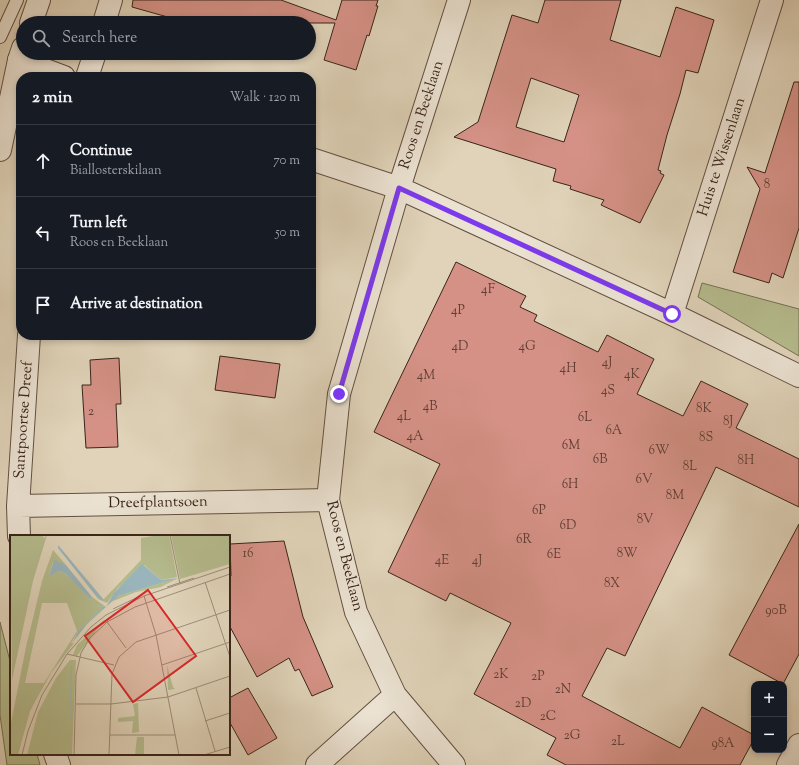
<!DOCTYPE html>
<html lang="en">
<head>
<meta charset="utf-8">
<style>
  body { margin:0; font-family:"Sorts Mill Goudy",serif; background:#242831; color:#f1f3f6 }
  .controls { position:absolute; right:12px; bottom:12px; display:grid; overflow:hidden; border-radius:8px; box-shadow:0 2px 6px #0003 }
  .controls button { width:36px; height:36px; display:grid; place-items:center; padding:0; border:0; border-bottom:1px solid #363941; background:#171b24; color:#f1f3f6; font:20px sans-serif }
  .stop { position:absolute; width:12px; height:12px; margin:-9px; border:3px solid #7c3aed; border-radius:50%; background:#fff }
  .stop.end { background:#7c3aed; border-color:#fff; box-shadow:0 1px 4px #0008 }
  .list { margin:0; padding:0; list-style:none }
  h2 { display:flex; justify-content:space-between; align-items:center; height:52px; margin:0; padding:0 16px; font-size:17px }
  h2 small { font-size:13px; font-weight:400; color:#9ea1a6 }
  .list li { display:grid; grid-template-columns:26px 1fr auto; gap:12px; align-items:center; box-sizing:border-box; height:72px; padding:0 16px; border-top:1px solid #363941 }
  .list b { display:block; font-size:15px; white-space:nowrap }
  .list p { margin:0; font-size:13px; white-space:nowrap; color:#9ea1a6 }
  .list em { font-size:13px; font-style:normal; color:#9ea1a6 }
  .icon { flex:none; width:22px; height:22px; fill:none; stroke:currentColor; stroke-width:2; stroke-linecap:round; stroke-linejoin:round }
  .map { position:relative; flex:none; width:799px; height:765px; overflow:hidden }
  .search { position:absolute; background:#171b24; box-shadow:0 2px 6px #0003; left:16px; top:16px; width:300px; height:44px; display:flex; align-items:center; gap:10px; box-sizing:border-box; padding:0 14px; border-radius:22px; color:#9ea1a6; font-size:15px }
  .panel { position:absolute; background:#171b24; box-shadow:0 2px 6px #0003; left:16px; top:72px; width:300px; height:268px; border-radius:16px }
  .map>svg:first-child { display:block }
  .green { fill:#b5bb8d; stroke:#777054 }
  .building { fill:#d59186; stroke:#39241a; fill-rule:evenodd }
  .lines { fill:none; stroke-linecap:round; stroke-linejoin:round }
  .service-casing { stroke:#635042; stroke-width:14 }
  .minor-casing { stroke:#635042; stroke-width:24 }
  .tertiary-casing { stroke:#635042; stroke-width:24 }
  .service { stroke:#ebe2d2; stroke-width:12 }
  .minor { stroke:#ebe2d2; stroke-width:22 }
  .tertiary { stroke:#ebe2d2; stroke-width:22 }
  .route { stroke:#7c3aed; stroke-width:5 }
  .labels { text-anchor:middle; dominant-baseline:central; stroke-width:3; stroke-linejoin:round; paint-order:stroke }
  .number-label { font-size:13px; fill:#603f35 }
  .street-label { font-size:15px; fill:#39241a; stroke:#ebe2d2 }
  .inset-road { fill:none; stroke:#9d8d79; stroke-width:1 }
  .view { fill:#d62828; fill-opacity:0.15; stroke:#d62828; stroke-width:2 }
  .inset-edge { fill:none; stroke:#39241a; stroke-width:2 }
</style>
</head>
<body>
<div class="map">
<svg width="799" height="765" viewBox="0 0 799 765">
  <rect width="100%" height="100%" fill="#e0d3b9"/>
  <filter id="stains"><feTurbulence type="fractalNoise" baseFrequency=".005" numOctaves="4"/><feColorMatrix values="0 0 0 0 .2 0 0 0 0 .09 0 0 0 0 .02 0 0 0 .5 -.17"/></filter>
  <radialGradient id="worn" r=".72"><stop offset=".6" stop-color="#630" stop-opacity="0"/><stop offset="1" stop-color="#630" stop-opacity=".3"/></radialGradient>
  <!-- green -->
  <path class="green" d="M702,283L799,309V356L698,297Z
    M0,622L11,665V754H37L40,765H7L0,715Z"/>
  <!-- building -->
  <path class="building" d="M133,0H281L336,20L342,0H378L376,6H378L369,36L367,35L356,70L324,60L335,23H189L132,7Z
    M545,0H621L610,40L660,57L676,7L714,20L698,73L686,70L680,94L667,135L658,170L661,171L660,173L664,175L640,223L601,205L604,200L570,189L571,186L553,181L556,169L454,137L478,122L512,15L538,23ZM531,78L579,95L564,142L516,127Z
    M794,82H799V228L783,278L772,273L769,283L733,272L760,189L747,167L765,173Z
    M456,262L526,296L520,307L537,315L534,321L598,352L607,335L654,359L637,394L683,416L701,381L748,404L736,428L799,459V507L716,467L625,656L607,648L582,696L680,748L702,707L754,735V739L740,765H566L547,755L556,738L474,694L511,623L450,593L446,601L388,572L440,464L374,432Z
    M220,356L280,364L275,398L215,390Z
    M119,358L121,404H116L118,447L86,448L82,385H91L90,360Z
    M799,524V654L783,684L729,655Z
    M284,541L303,617L333,687L312,696L299,669L295,671L289,658L257,677L229,625V576H231L230,544Z
    M248,688L277,738L248,755L229,721V698Z"/>
  <g class="lines">
    <defs>
      <path id="service" d="M0,37L17,0"/>
      <path id="minor" d="M104,23L111,0
        M19,60L64,77
        M87,77L95,53
        M311,159L399,188L672,314L799,376
        M672,314L772,0
        M18,506L29,335
        M19,536L18,506L328,500
        M55,754L59,765
        M317,765L395,695
        M454,765L395,695L356,612L328,500L339,394L399,188L459,0
        M788,765L799,745"/>
      <path id="tertiary" d="M31,23L39,0
        M0,150L19,60L23,48"/>
    </defs>
    <!-- service casing -->
    <use href="#service" class="service-casing"/>
    <!-- minor casing -->
    <use href="#minor" class="minor-casing"/>
    <!-- tertiary casing -->
    <use href="#tertiary" class="tertiary-casing"/>
    <!-- service -->
    <use href="#service" class="service"/>
    <!-- minor -->
    <use href="#minor" class="minor"/>
    <!-- tertiary -->
    <use href="#tertiary" class="tertiary"/>
  </g>
  <g class="lines">
    <!-- route -->
    <path class="route" d="M339,394L399,188L672,314"/>
  </g>
  <g class="labels">
    <!-- number labels -->
    <g class="number-label">
      <text x="767" y="185">8</text>
      <text x="488" y="290">4F</text>
      <text x="458" y="311">4P</text>
      <text x="460" y="347">4D</text>
      <text x="527" y="347">4G</text>
      <text x="607" y="363">4J</text>
      <text x="568" y="369">4H</text>
      <text x="632" y="375">4K</text>
      <text x="426" y="376">4M</text>
      <text x="608" y="391">4S</text>
      <text x="430" y="407">4B</text>
      <text x="704" y="409">8K</text>
      <text x="91" y="412">2</text>
      <text x="404" y="417">4L</text>
      <text x="585" y="418">6L</text>
      <text x="728" y="422">8J</text>
      <text x="614" y="431">6A</text>
      <text x="415" y="437">4A</text>
      <text x="706" y="438">8S</text>
      <text x="571" y="446">6M</text>
      <text x="659" y="451">6W</text>
      <text x="600" y="460">6B</text>
      <text x="746" y="461">8H</text>
      <text x="690" y="467">8L</text>
      <text x="644" y="480">6V</text>
      <text x="570" y="485">6H</text>
      <text x="675" y="496">8M</text>
      <text x="539" y="511">6P</text>
      <text x="645" y="520">8V</text>
      <text x="568" y="526">6D</text>
      <text x="524" y="540">6R</text>
      <text x="248" y="554">16</text>
      <text x="627" y="554">8W</text>
      <text x="554" y="555">6E</text>
      <text x="442" y="561">4E</text>
      <text x="477" y="561">4J</text>
      <text x="612" y="584">8X</text>
      <text x="776" y="611">90B</text>
      <text x="501" y="675">2K</text>
      <text x="538" y="677">2P</text>
      <text x="563" y="690">2N</text>
      <text x="523" y="704">2D</text>
      <text x="548" y="717">2C</text>
      <text x="572" y="736">2G</text>
      <text x="618" y="742">2L</text>
      <text x="723" y="744">98A</text>
    </g>
    <!-- street labels -->
    <g class="street-label">
      <text transform="translate(422 115) rotate(-72)">Roos en Beeklaan</text>
      <text transform="translate(722 157) rotate(-72)">Huis te Wissenlaan</text>
      <text transform="translate(24 420) rotate(-86)">Santpoortse Dreef</text>
      <text transform="translate(158 503) rotate(-1)">Dreefplantsoen</text>
      <text transform="translate(344 556) rotate(76)">Roos en Beeklaan</text>
    </g>
  </g>
  <!-- overview -->
  <g transform="translate(10 535)">
    <rect width="220" height="220" fill="#e0d3b9"/>
    <path d="M0,0H32L34,3L37,0L23,46L2,145ZM149,0H159L167,42L151,45L134,30L108,53L97,68L88,64L86,61L93,65L131,25V3ZM161,0H220V29L170,44ZM43,15L56,30L43,27L39,40L49,36L56,39L81,65L82,62L96,72L89,71L92,74L69,95L61,108H64L41,138L20,176L8,220H0V193L16,112L32,46ZM32,68H57L67,96L34,148H15ZM168,43L151,52L126,57L98,68L108,61ZM95,84L67,121L63,120L67,110ZM60,125H66L62,220H59L62,131L59,220H17L28,177L46,143ZM157,130L163,152L165,154L158,155ZM128,168L129,197L122,198L123,186L108,187V183L125,181L123,169ZM127,202H134V220H125Z" fill="#b5bb8d" fill-rule="evenodd"/>
    <path d="M48,10L94,65L93,66L86,61L48,13ZM44,25L56,30L82,62L81,65L56,39L49,36L39,41ZM132,29L151,45L168,43L108,61L77,89L62,108L69,95L92,74L89,71L96,72L104,58ZM61,131H62L59,220L60,179Z" fill="#99b5bb"/>
    <path class="inset-road" d="M160,0L170,49M195,47L220,122M157,52L184,43M134,61L146,100L169,220M103,74L128,62M97,87L125,72L220,39M57,119L104,130M152,130L220,107M186,153L205,216M66,169H101L158,162L220,141M195,186L220,178M100,200H165M12,220L18,196L32,160L57,119L81,92L96,80L134,61L220,32M64,220L66,140L71,118L80,103L97,87L116,113M99,220L102,139L109,122L126,107L220,75M194,220L220,212"/>
    <path class="view" d="M138,55L186,121L123,167L75,101Z"/>
    <rect width="220" height="220" class="inset-edge"/>
  </g>
  <rect width="100%" height="100%" filter="url(#stains)"/>
  <rect width="100%" height="100%" fill="url(#worn)"/>
</svg>
<div class="controls">
<button>+</button>
<button>−</button>
</div>
<div class="stop" style="left:672px;top:314px"></div>
<div class="stop end" style="left:339px;top:394px"></div>
<div class="search"><svg class="icon" aria-label="search" viewBox="0 0 24 24"><circle cx="10" cy="10" r="6"/><path d="M15 15l6 6"/></svg>Search here</div>
<section class="panel">
<h2>2 min<small>Walk · 120 m</small></h2>
<ul class="list">
<li><svg class="icon" aria-label="ahead" viewBox="0 0 24 24"><path d="M12 20V5M6 11l6-6 6 6"/></svg><div><b>Continue</b><p>Biallosterskilaan</p></div><em>70 m</em></li>
<li><svg class="icon" aria-label="left" viewBox="0 0 24 24"><path d="M17 20v-9H6M10 6l-5 5 5 5"/></svg><div><b>Turn left</b><p>Roos en Beeklaan</p></div><em>50 m</em></li>
<li><svg class="icon" aria-label="arrive" viewBox="0 0 24 24"><path d="M6 21V4h12l-3 4 3 4H6"/></svg><div><b>Arrive at destination</b></div></li>
</ul>
</section>
</div>
</body>
</html>
